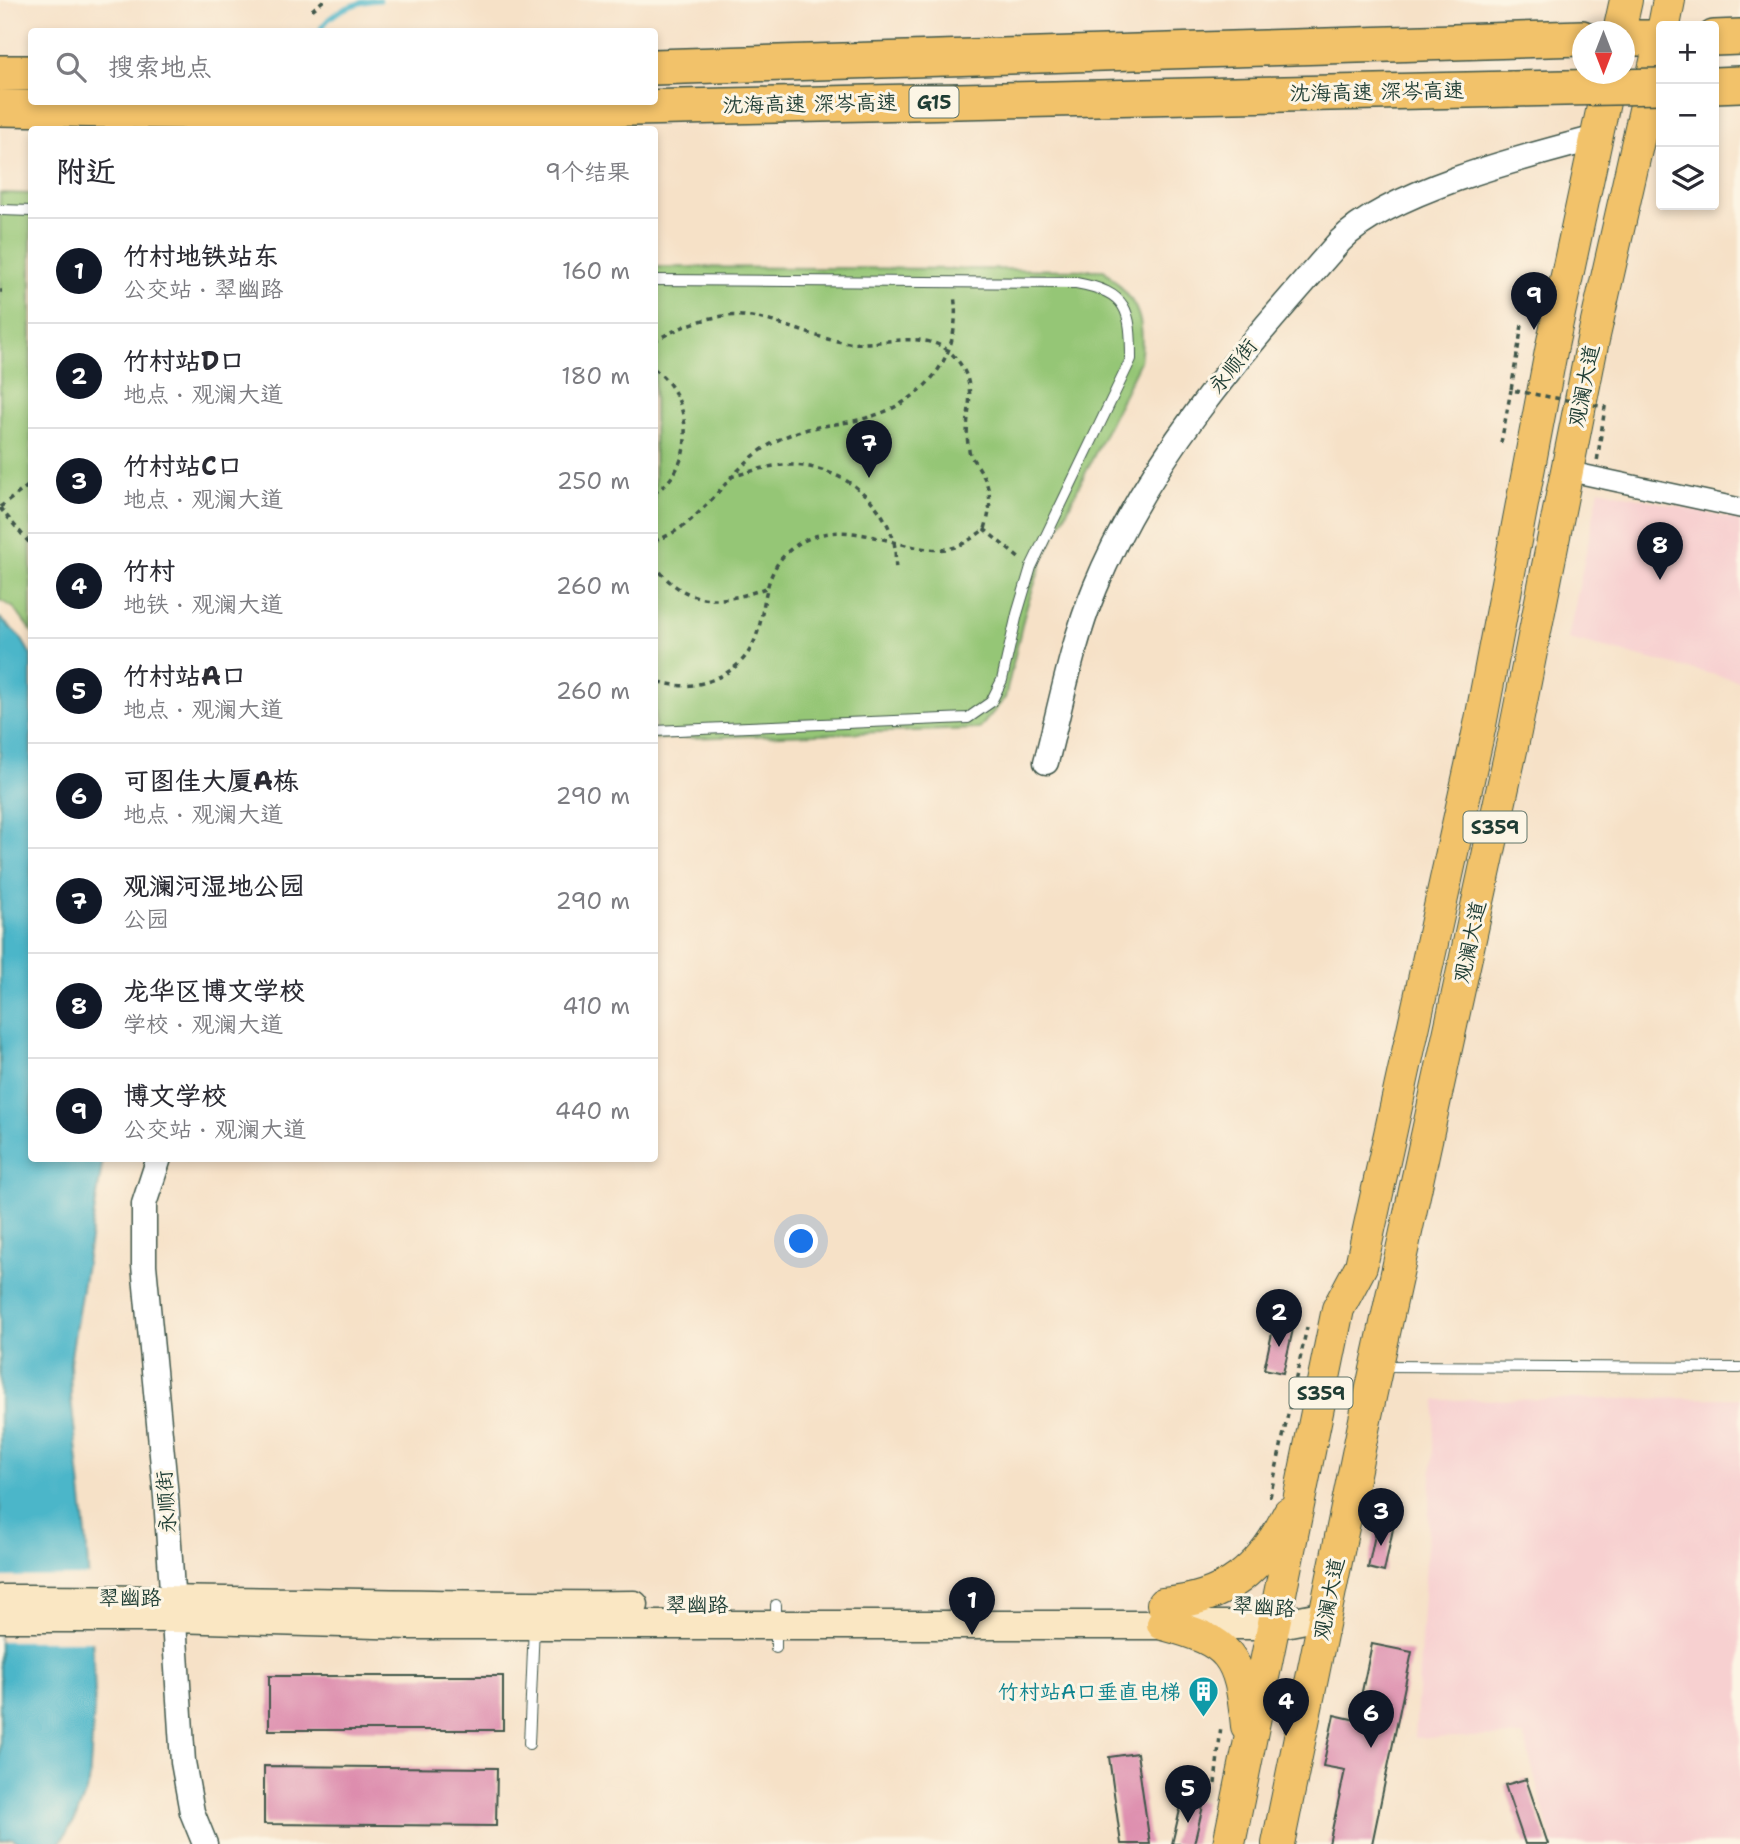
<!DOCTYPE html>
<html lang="zh">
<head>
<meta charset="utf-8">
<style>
  body { margin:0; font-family:"Shantell Sans","LXGW WenKai TC",sans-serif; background:#f7f7f7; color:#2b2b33 }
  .controls { position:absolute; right:21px; top:21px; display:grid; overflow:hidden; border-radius:7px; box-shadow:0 4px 10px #0003 }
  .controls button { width:63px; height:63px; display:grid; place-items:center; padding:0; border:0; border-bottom:2px solid #e1e1e2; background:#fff; color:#2b2b33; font:35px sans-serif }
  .compass { position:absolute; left:1572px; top:21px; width:63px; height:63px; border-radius:50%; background:#fff; box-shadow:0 4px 10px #0003; rotate:180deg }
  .you { position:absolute; left:802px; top:1242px; width:24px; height:24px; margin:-18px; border:5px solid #fff; border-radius:50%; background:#1a73e8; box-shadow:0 0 0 10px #1a73e833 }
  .badge { display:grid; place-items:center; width:46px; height:46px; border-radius:50%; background:#111827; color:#fff; font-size:23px; font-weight:700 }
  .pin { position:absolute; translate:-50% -58px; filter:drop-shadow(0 2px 4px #0008) }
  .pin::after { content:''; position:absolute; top:37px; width:24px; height:21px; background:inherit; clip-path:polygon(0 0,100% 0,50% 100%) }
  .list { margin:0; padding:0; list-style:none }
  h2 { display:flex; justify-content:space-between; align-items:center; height:91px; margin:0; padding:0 28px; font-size:30px }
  h2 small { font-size:23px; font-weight:400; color:#7c7c81 }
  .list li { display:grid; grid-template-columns:46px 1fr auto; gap:21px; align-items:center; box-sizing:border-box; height:105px; padding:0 28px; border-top:2px solid #e1e1e2 }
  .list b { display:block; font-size:26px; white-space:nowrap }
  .list p { margin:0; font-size:23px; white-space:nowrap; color:#7c7c81 }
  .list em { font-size:23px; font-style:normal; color:#7c7c81 }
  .icon { flex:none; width:38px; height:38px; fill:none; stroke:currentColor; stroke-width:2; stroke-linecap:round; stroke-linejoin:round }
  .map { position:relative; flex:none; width:1740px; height:1844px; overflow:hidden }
  .search { position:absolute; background:#fff; box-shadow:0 4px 10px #0003; left:28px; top:28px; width:630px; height:77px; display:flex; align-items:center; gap:18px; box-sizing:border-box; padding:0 24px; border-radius:7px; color:#7c7c81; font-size:26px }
  .panel { position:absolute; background:#fff; box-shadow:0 4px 10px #0003; left:28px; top:126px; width:630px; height:1036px; border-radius:7px }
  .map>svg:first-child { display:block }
  .built { fill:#f7d0d0 }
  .green { fill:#95c676; stroke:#5a8255; stroke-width:2 }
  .water { fill:#4cb6c9; stroke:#367a7e; stroke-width:2 }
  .pier { fill:#f6e1c7 }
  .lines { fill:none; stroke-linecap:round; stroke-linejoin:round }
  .stream { stroke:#4cb6c9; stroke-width:5 }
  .building { fill:#dd8cad }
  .service-casing { stroke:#3f564a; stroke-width:12 }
  .minor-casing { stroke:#3f564a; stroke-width:22 }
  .tertiary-casing { stroke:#3f564a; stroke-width:27 }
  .secondary-casing { stroke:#3f564a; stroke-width:31 }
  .primary-casing { stroke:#3f564a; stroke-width:34 }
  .motorway-casing { stroke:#3f564a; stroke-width:38 }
  .path { stroke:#3f564a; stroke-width:3.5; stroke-dasharray:5 5; stroke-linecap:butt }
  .service { stroke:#fff; stroke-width:10 }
  .minor { stroke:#fff; stroke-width:19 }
  .tertiary { stroke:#fff; stroke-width:24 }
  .secondary { stroke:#fae7c3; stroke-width:28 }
  .primary { stroke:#f2c26a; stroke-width:32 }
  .motorway { stroke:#f2c26a; stroke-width:35 }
  .motorway-bridge-casing { stroke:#3f564a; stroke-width:38; stroke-linecap:butt }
  .path-bridge { stroke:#3f564a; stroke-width:3.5; stroke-dasharray:5 5; stroke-linecap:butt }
  .motorway-bridge { stroke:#f2c26a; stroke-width:35 }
  .labels { text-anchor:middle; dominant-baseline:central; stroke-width:6; stroke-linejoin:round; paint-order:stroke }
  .shield { fill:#fcf5e5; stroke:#617469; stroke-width:2 }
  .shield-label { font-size:19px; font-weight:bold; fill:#1f3d34 }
  .street-label { font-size:21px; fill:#1f3d34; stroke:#fcf5e5 }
  .culture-label { font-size:21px; fill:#0d838f; stroke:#fcf5e5; text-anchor:end }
</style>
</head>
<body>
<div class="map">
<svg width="1740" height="1844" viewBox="0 0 1740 1844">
  <rect width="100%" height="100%" fill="#fcf5e5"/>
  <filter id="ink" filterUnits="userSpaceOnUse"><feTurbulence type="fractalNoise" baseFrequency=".0143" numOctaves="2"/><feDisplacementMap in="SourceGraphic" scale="14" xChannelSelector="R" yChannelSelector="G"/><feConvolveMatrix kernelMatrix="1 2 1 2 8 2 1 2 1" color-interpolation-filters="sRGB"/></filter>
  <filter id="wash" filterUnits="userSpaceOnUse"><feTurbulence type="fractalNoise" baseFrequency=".00686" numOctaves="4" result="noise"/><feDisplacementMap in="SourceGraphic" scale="28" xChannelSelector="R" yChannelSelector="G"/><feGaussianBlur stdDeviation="1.57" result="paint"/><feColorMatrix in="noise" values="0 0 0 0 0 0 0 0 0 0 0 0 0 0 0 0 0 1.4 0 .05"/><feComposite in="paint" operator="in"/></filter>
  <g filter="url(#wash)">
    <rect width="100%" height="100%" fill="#f6e1c7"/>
    <!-- built -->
    <path class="built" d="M1599,489L1740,520V681L1568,639Z
      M1740,1398V1844H1552L1524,1736L1415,1738L1436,1400Z"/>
    <!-- green -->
    <path class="green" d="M0,193L31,194V631L14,608L0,600Z
      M654,267L1104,270C1135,299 1147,316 1140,361L1042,562L1025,612L1005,698L979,729L655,739Z"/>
    <!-- water -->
    <path class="water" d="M0,618L21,638L31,655L32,1158L103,1159L70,1362L71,1398L86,1535L95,1692L89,1784L75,1820L59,1844H21L12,1838L0,1841Z"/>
    <!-- pier -->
    <path class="pier" d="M92,1576L95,1641H0V1577Z"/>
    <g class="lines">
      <!-- stream -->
      <path class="stream" d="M319,32C329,11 358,1 380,0"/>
    </g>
    <g id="blocks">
      <!-- building -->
      <path class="building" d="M1275,1320L1294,1325L1283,1373L1264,1369Z
        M1378,1521L1394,1524L1384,1572L1368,1568Z
        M1372,1644L1412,1652L1372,1844H1329L1345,1770L1323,1766L1334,1715L1356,1720Z
        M269,1676H503V1730H269Z
        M1137,1753L1150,1844H1121L1109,1757Z
        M264,1766L497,1768L496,1826L264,1824Z
        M1526,1779L1548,1844H1525L1505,1785Z
        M1183,1797L1204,1802L1194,1844H1172Z"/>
    </g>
  </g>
  <g filter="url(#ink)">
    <use href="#blocks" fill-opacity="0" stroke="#3f564a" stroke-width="2"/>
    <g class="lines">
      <defs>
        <path id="service" d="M0,210L32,211
          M654,280L1076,283C1128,292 1131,310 1131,359L1031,567L1017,614L1002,680L991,702L968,718L654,731
          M1381,1366L1740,1368
          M776,1605V1648
          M529,1744L534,1626"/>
        <path id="minor" d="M1567,471L1740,508"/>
        <path id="tertiary" d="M1046,762C1061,704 1072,644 1095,588C1150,454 1246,348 1340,241C1389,191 1527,156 1596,138
          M159,1158L144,1204V1265L166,1497L183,1762L192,1812L205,1844"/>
        <path id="secondary" d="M0,1599C212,1598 423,1607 634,1605
          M0,1618H174L411,1625H1274L1326,1615"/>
        <path id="primary" d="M1664,26L1669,0
          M1619,32L1626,0
          M1163,1604C1226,1599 1261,1570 1289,1513
          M1163,1624C1231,1642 1240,1655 1247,1726
          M1229,1844L1338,1309L1361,1266L1480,725L1552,346L1610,74
          M1278,1844L1365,1420L1515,732L1593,340L1661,39"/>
        <path id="motorway" d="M1624,38H1661
          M1714,38L1740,37
          M654,67L1582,38
          M0,73H32
          M1714,85L1740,84
          M0,108L356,114L1513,89"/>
      </defs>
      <!-- service casing -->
      <use href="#service" class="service-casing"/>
      <!-- minor casing -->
      <use href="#minor" class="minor-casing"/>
      <!-- tertiary casing -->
      <use href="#tertiary" class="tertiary-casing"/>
      <!-- secondary casing -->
      <use href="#secondary" class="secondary-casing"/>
      <!-- primary casing -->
      <use href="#primary" class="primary-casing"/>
      <!-- motorway casing -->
      <use href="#motorway" class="motorway-casing"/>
      <!-- path -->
      <path class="path" d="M312,10L324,0
        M0,291H2
        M654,341C676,329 699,319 724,316C769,312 806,338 849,343C881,346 926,328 952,354C984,387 961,412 969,450C970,457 975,462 979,468C992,489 992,505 985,529C976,535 968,542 958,546C910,564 848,505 791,549C745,586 784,651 712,680C691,688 675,687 654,680
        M654,369C693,396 698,467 654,493
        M1501,443L1511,390
        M730,477C747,473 765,466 783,465C831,463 877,491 893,538C896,547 895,560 896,570
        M0,507L32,483
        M0,508L32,546
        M984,529L1020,559
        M654,541C702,526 723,476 763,449C807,419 840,430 884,412C933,392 962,349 954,295
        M654,564C685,607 723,605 768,587
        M1270,1497L1307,1327
        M1215,1784L1221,1726"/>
      <!-- service -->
      <use href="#service" class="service"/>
      <!-- minor -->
      <use href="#minor" class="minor"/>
      <!-- tertiary -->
      <use href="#tertiary" class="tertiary"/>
      <!-- secondary -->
      <use href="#secondary" class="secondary"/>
      <!-- primary -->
      <use href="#primary" class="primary"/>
      <!-- motorway -->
      <use href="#motorway" class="motorway"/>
      <defs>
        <path id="motorway-bridge" d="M1513,89L1661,86"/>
      </defs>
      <!-- motorway-bridge casing -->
      <use href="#motorway-bridge" class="motorway-bridge-casing"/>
      <!-- path-bridge -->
      <path class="path-bridge" d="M1522,325L1511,390L1605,407L1597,462"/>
      <!-- motorway-bridge -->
      <use href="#motorway-bridge" class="motorway-bridge"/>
    </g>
  </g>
  <!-- icons -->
  <defs>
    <symbol id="building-pin" viewBox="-11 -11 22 30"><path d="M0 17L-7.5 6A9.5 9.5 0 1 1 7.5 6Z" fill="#0f9aa8" stroke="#fcf5e5"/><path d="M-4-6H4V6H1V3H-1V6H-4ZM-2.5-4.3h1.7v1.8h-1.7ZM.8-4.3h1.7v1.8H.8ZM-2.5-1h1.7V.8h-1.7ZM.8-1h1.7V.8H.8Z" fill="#fff"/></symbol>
  </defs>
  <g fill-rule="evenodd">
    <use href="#building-pin" x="1186" y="1674" width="35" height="47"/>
  </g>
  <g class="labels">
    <!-- shield labels -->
    <g class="shield">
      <rect x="909.5" y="86.5" width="49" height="31" rx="5"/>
      <rect x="1463.5" y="811.5" width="63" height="31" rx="5"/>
      <rect x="1289.5" y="1377.5" width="63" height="31" rx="5"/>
    </g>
    <g class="shield-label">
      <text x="934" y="102">G15</text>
      <text x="1495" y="827">S359</text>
      <text x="1321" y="1393">S359</text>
    </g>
    <!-- street labels -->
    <g class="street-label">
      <text transform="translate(1377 92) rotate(-1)">沈海高速 深岑高速</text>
      <text transform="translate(810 104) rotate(-1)">沈海高速 深岑高速</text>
      <text transform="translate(1233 366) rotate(-51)">永顺街</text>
      <text transform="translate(1584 386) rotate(-79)">观澜大道</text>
      <text transform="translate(1470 942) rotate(-78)">观澜大道</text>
      <text transform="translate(166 1502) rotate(-94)">永顺街</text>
      <text x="130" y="1598">翠幽路</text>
      <text transform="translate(1329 1599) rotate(-79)">观澜大道</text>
      <text x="697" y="1605">翠幽路</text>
      <text transform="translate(1264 1607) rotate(4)">翠幽路</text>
    </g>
    <!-- culture labels -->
    <g class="culture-label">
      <text x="1181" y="1692">竹村站A口垂直电梯</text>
    </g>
  </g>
</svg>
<div class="controls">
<button>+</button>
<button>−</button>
<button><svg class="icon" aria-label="layers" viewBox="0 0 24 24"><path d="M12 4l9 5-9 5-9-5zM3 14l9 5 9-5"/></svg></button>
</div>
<svg class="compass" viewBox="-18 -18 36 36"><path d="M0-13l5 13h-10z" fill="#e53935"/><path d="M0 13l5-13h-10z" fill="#7c7c81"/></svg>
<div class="you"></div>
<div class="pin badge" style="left:972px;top:1635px">1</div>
<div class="pin badge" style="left:1279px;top:1347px">2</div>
<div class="pin badge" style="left:1381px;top:1546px">3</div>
<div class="pin badge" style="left:1286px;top:1736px">4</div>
<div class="pin badge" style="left:1188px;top:1823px">5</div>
<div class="pin badge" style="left:1371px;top:1748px">6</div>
<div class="pin badge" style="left:869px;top:478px">7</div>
<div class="pin badge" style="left:1660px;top:580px">8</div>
<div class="pin badge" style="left:1534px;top:330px">9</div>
<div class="search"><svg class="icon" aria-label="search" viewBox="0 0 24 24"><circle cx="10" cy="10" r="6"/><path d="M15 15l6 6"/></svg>搜索地点</div>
<section class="panel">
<h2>附近<small>9个结果</small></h2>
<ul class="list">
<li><span class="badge">1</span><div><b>竹村地铁站东</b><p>公交站 · 翠幽路</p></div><em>160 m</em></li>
<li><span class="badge">2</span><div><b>竹村站D口</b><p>地点 · 观澜大道</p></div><em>180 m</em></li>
<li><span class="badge">3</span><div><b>竹村站C口</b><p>地点 · 观澜大道</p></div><em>250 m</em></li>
<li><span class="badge">4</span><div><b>竹村</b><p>地铁 · 观澜大道</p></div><em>260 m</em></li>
<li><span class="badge">5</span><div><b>竹村站A口</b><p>地点 · 观澜大道</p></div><em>260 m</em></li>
<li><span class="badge">6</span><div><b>可图佳大厦A栋</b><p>地点 · 观澜大道</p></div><em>290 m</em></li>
<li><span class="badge">7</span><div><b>观澜河湿地公园</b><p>公园</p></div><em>290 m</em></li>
<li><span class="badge">8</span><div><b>龙华区博文学校</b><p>学校 · 观澜大道</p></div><em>410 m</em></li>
<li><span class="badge">9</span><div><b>博文学校</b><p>公交站 · 观澜大道</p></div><em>440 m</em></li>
</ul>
</section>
</div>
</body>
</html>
